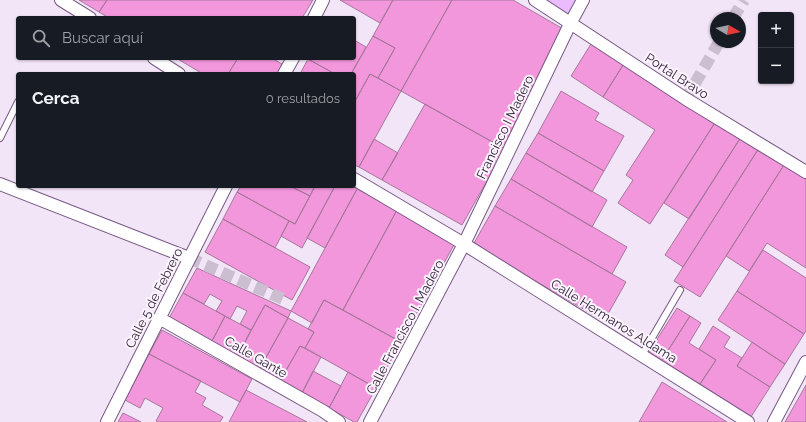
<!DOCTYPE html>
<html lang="es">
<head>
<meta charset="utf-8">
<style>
  body { margin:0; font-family:Raleway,sans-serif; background:#242831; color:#f1f3f6 }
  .controls { position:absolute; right:12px; top:12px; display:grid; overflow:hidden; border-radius:4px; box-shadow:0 1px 3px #0004 }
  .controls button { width:36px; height:36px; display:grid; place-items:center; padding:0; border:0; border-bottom:1px solid #363941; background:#171b24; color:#f1f3f6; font:20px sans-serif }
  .compass { position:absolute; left:710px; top:12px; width:36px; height:36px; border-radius:50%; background:#171b24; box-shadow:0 1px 3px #0004; rotate:99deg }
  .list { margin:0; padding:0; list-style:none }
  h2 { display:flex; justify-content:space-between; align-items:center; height:52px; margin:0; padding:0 16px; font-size:17px }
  h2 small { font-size:13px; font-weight:400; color:#9ea1a6 }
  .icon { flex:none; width:22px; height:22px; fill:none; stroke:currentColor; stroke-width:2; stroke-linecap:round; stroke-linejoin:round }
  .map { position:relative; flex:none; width:806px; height:422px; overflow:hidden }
  .search { position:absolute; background:#171b24; box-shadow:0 1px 3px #0004; left:16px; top:16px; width:340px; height:44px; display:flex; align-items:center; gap:10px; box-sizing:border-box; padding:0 14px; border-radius:4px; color:#9ea1a6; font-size:15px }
  .panel { position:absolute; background:#171b24; box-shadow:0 1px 3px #0004; left:16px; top:72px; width:340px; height:116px; border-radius:4px }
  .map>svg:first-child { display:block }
  .green { fill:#ebbbff }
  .building { fill:#f397dd; stroke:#a6779a }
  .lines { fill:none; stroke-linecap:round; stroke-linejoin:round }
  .street-tunnel { stroke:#cbbed1; stroke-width:12; stroke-dasharray:12 6; stroke-linecap:butt }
  .lane-casing { stroke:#785984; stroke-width:8 }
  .street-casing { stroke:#785984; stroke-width:14 }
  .lane { stroke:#fff; stroke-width:6 }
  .street { stroke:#fff; stroke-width:12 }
  .labels { text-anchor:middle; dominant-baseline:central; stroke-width:4; stroke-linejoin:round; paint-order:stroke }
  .street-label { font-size:13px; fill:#312436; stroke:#fcf5ff }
</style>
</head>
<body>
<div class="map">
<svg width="806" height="422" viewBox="0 0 806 422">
  <rect width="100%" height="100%" fill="#f2e5f8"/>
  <!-- green -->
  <path class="green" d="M545,0H577L569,15Z"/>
  <!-- building -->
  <path class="building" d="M79,0H107L99,12Z
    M107,0H313L302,18H109L99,12Z
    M340,0H393L380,23Z
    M393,0H452L401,91L378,78L395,48L373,36Z
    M452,0H513L565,30L505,149L401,91Z
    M373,36L395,48L378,78L370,74L354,103V74H351Z
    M354,40L366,47L351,74H335L308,59V58H354Z
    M591,44L625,62L603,97L571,76Z
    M176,58H238L228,74H203Z
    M238,58H272L285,66L280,74H228Z
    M308,59L335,74H300Z
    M625,62L716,121L650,224L618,203L633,180L626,175L655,130L603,97Z
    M370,74L401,91L359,167L354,165V103Z
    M561,91L599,113L595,120L624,136L604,171L538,133Z
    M425,104L505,149L462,225L382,180Z
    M716,121L741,137L689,219L664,203Z
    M538,133L604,171L592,192L526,153Z
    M741,137L759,148L683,267L665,255Z
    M374,139L398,153L382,180L359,167Z
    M759,148L784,165L700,297L674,281Z
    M526,153L607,200L592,227L511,179Z
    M784,165L806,179V268L767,243L749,271L726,256Z
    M511,179L627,247L612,274L495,206Z
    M241,186H290L310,196L295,224L237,192Z
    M290,186H315L310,196Z
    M315,186H335L302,248L281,236L289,221L295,224Z
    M335,186H352L357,189L325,248L307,238Z
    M357,189L397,210L343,310L324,300L312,323L291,311Z
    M237,192L289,221L275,248L223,219Z
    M495,206L626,282L604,321L473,245Z
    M397,210L455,243L401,342L343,310Z
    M223,219L310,267L292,300L205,252Z
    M763,250L806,278V331L804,334L737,291Z
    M197,268L291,311L288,318L265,305L251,330L240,324L247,311L237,306L230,319L216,311L222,301L210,294L204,304L183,293Z
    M737,291L804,334L785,364L718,320Z
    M183,293L225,316L211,343L168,320Z
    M324,300L401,342L376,388L305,348L314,332L308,329Z
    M265,305L288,318L259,370L237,357Z
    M677,308L690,316L660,363L647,355Z
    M225,316L251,330L237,357L211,343Z
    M690,316L701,323L689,343L716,360L698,387L660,363Z
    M288,318L314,332L305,348L300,346L280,381L259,370Z
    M713,326L730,337L724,347L742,358L737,366L770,387L749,420L698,387L716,360L699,349Z
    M162,330L252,379L240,402L149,354Z
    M752,342L785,364L770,387L737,366Z
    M300,346L321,357L302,393L280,381Z
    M149,354L201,381L195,392L206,398L202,405L223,417L220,422H159L156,421L163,408L145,398L140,408L125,400Z
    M313,371L341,386L329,408L302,393Z
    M348,372L376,388L357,422H354L329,408Z
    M662,382L727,422H639Z
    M806,385V422H785Z
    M246,390L307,422H229Z
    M123,413L141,422H118Z"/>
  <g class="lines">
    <!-- street-tunnel -->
    <path class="street-tunnel" d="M733,18L744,0
      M686,99L719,42
      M189,258L283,299"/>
    <defs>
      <path id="lane" d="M0,138L18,102
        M642,355L680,290"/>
      <path id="street" d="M61,0L90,18
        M535,0L686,99L806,172
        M314,18L323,0
        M154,58L179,74
        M284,74L293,58
        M354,179L464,244L748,422
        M0,184L189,258
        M159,318L323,411L339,422
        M107,422L226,186
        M370,422L464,244L571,22L583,0
        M774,422L806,362"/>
    </defs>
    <!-- lane casing -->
    <use href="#lane" class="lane-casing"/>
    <!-- street casing -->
    <use href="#street" class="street-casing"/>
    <!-- lane -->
    <use href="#lane" class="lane"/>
    <!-- street -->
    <use href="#street" class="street"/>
  </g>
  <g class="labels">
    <!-- street labels -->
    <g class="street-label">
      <text transform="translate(677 76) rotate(33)">Portal Bravo</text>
      <text transform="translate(505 127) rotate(-64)">Francisco I Madero</text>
      <text transform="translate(154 298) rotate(-63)">Calle 5 de Febrero</text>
      <text transform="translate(614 321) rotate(32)">Calle Hermanos Aldama</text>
      <text transform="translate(405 327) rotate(-62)">Calle Francisco I. Madero</text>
      <text transform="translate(256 357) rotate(30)">Calle Gante</text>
    </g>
  </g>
</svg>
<div class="controls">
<button>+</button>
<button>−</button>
</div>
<svg class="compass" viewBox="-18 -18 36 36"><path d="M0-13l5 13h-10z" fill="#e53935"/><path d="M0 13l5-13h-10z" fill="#9ea1a6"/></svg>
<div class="search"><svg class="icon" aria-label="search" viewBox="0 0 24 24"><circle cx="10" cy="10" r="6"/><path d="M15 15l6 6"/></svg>Buscar aquí</div>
<section class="panel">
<h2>Cerca<small>0 resultados</small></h2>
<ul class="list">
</ul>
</section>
</div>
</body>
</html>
